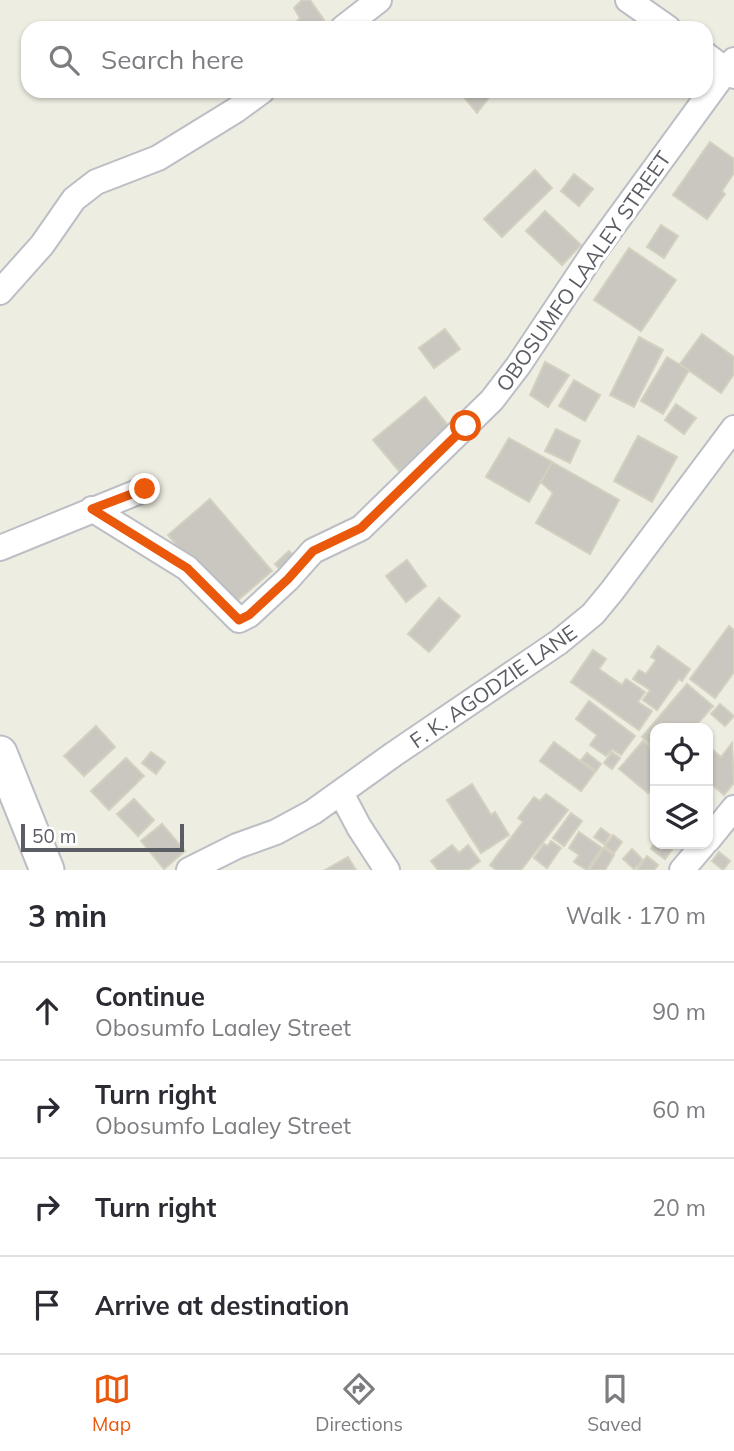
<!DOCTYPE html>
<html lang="en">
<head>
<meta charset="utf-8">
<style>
  body { margin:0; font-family:Mulish,sans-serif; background:#f7f7f7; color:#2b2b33 }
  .controls { position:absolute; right:21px; bottom:21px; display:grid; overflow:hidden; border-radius:14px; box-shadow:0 2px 5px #0004 }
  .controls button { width:63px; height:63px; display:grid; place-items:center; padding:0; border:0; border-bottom:2px solid #e1e1e2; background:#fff; color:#2b2b33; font:35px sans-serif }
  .scale { position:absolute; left:21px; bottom:18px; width:163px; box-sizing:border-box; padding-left:7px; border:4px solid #5a5d64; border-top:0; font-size:19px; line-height:24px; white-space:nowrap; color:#5a5d64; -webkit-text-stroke:5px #fff; paint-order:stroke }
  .stop { position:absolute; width:21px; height:21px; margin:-16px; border:5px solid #ea580c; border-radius:50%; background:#fff }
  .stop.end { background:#ea580c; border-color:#fff; box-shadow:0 2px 7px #0008 }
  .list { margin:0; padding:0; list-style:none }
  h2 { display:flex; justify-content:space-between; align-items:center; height:91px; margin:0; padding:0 28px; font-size:30px }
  h2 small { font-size:23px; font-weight:400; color:#7c7c81 }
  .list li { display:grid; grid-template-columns:46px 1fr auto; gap:21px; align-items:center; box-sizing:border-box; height:98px; padding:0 28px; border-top:2px solid #e1e1e2 }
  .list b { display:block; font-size:26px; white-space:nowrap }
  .list p { margin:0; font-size:23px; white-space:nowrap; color:#7c7c81 }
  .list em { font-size:23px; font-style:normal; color:#7c7c81 }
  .icon { flex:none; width:38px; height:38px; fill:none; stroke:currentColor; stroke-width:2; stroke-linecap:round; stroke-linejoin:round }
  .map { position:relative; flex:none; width:734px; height:870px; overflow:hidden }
  .search { position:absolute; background:#fff; box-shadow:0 2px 5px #0004; left:21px; right:21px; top:21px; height:77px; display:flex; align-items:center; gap:18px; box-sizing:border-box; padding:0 24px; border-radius:21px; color:#7c7c81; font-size:26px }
  .sheet { height:483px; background:#fff }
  nav { display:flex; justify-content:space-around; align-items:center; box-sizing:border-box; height:98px; border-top:2px solid #e1e1e2; background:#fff; font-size:19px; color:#7c7c81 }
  nav a { display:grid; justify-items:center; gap:4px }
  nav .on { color:#ea580c }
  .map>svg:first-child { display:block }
  .building { fill:#c9c7bf; stroke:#d4d0c0; stroke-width:2 }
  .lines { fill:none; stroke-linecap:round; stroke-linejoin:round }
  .minor-casing { stroke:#bcbec5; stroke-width:28 }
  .secondary-casing { stroke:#bbbdc5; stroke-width:37 }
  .minor { stroke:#fff; stroke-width:24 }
  .secondary { stroke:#fff; stroke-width:33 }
  .route { stroke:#ea580c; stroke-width:9 }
  .labels { text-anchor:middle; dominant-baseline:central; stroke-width:7; stroke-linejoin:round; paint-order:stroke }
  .street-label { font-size:21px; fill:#5a5d64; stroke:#fff }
</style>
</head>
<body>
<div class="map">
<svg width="734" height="870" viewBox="0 0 734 870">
  <rect width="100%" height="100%" fill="#eeede2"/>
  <!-- building -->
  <path class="building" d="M302,0H310L324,20L317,28H299L295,23L300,18L294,8Z
    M467,91H494L477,113L463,96Z
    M710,142L734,159V173L722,191L725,194L707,219L673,195Z
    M535,170L552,188L502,237L484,219Z
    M574,174L593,189L579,206L561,191Z
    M545,211L581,245L562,265L526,231Z
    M661,225L678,236L664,258L647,247Z
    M629,248L676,280L641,331L594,300Z
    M445,329L460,349L434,368L419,348Z
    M702,334L734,357V374L721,393L680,364Z
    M639,337L663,350L634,407L610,395Z
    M667,357L689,370L663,414L641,401Z
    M545,362L569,375L548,407L530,395Z
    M574,380L600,395L585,421L559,406Z
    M425,397L451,429L399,471L373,440Z
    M676,404L696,418L684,434L665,420Z
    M556,429L580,441L570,463L545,451Z
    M638,436L677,457L652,502L614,481Z
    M509,438L552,462L529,502L486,477Z
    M552,462L619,500L590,554L536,523L553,493L541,482Z
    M210,499L272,571L230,607L168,535Z
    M289,551L300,562L285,575L275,564Z
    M407,560L426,586L406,602L386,576Z
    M439,598L460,616L429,652L408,634Z
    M729,626L734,630V672L715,698L690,679Z
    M658,646L690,669L682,681L679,679L657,710L643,700L650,690L633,679L639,670L646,674L656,660L651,657Z
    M593,650L606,659L599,669L622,685L626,679L645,692L638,702L652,711L639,730L571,682Z
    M687,684L713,706L694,728H655V749L642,737Z
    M589,701L635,736L621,755L612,749L606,756L590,745L597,735L576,719Z
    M720,704L734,716L725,726L711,714Z
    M96,726L115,747L84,776L64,756Z
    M643,741L655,751V785L648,793L619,769Z
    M554,742L595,772L581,791L540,761Z
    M732,743L734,783L724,795L708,781V746L721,757Z
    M151,752L165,762L156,774L142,763Z
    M612,752L620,758L612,769L604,763Z
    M587,753L601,764L596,771L581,760Z
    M126,758L144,776L109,810L91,791Z
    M472,784L491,815L495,812L509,835L481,853L447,800Z
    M546,794L568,810L521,870H496L490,865L523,822L518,818L534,797L540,801Z
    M134,799L154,820L138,836L117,814Z
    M571,813L582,821L564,846L553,838Z
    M162,824L185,851L164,869L141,841Z
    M601,828L610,835L604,844L594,837Z
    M579,832L602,848L587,870L574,862L579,855L569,848Z
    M613,835L622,842L614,853L605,846Z
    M551,841L561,848L547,868L534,858L544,844L548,846Z
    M655,842L666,844L673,848L665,859L651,849Z
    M452,845L459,853L468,845L480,861L468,870H438L431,861Z
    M604,848L614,855L605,870H589Z
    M632,849L643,860L634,869L623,859Z
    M719,852L730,861L723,870L712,861Z
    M647,856L658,865L654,870H637Z
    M348,857L356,870H325Z"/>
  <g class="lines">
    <defs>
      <path id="minor" d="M628,0L668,28
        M343,28L379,0
        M706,55L734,76
        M0,292L42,245L74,199L96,182L158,158L236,110L262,91
        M92,509L187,568L239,620L249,615L288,579L313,551L361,528L492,400L518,366L594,252L734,60
        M0,548L145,489
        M341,793L359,827L387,870
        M708,840L734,808
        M189,870L237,846L276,832L313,812L394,754L559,642L593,614L612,591L734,428
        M682,870L704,844"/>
      <path id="secondary" d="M0,753L47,870"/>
    </defs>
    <!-- minor casing -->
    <use href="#minor" class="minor-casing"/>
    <!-- secondary casing -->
    <use href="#secondary" class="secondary-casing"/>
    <!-- minor -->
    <use href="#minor" class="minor"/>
    <!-- secondary -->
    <use href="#secondary" class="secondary"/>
  </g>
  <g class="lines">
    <!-- route -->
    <path class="route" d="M145,489L92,509L187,568L239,620L249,615L288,579L313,551L361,528L466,426"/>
  </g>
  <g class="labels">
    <!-- street labels -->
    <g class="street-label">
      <text transform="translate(583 271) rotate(-55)">OBOSUMFO LAALEY STREET</text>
      <text transform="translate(493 686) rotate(-35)">F. K. AGODZIE LANE</text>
    </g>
  </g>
</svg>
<div class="controls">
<button><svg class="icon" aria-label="locate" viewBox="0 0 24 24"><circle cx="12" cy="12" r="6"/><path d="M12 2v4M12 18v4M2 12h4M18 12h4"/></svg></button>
<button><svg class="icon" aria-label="layers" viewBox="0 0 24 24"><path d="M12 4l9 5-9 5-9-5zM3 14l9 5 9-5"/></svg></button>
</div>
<div class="scale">50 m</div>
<div class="stop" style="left:466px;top:426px"></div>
<div class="stop end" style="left:145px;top:489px"></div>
<div class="search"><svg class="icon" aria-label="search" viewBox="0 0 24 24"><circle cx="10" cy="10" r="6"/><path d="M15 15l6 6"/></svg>Search here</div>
</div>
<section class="sheet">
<h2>3 min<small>Walk · 170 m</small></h2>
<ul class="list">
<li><svg class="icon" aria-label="ahead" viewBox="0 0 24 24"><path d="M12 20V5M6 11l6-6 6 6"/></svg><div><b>Continue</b><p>Obosumfo Laaley Street</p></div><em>90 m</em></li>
<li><svg class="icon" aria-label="right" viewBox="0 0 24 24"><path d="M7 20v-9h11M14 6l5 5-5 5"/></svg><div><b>Turn right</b><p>Obosumfo Laaley Street</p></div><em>60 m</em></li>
<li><svg class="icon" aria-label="right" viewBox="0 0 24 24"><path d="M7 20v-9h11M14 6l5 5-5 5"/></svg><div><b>Turn right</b></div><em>20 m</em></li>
<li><svg class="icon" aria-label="arrive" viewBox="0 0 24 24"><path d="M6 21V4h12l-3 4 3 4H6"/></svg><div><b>Arrive at destination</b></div></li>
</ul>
</section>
<nav>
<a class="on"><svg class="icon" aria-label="map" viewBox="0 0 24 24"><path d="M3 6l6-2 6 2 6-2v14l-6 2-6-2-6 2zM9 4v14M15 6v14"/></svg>Map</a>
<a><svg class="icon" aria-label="directions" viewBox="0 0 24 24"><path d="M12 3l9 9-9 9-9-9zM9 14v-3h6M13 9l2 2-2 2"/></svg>Directions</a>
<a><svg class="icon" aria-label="saved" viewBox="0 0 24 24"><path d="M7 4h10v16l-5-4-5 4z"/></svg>Saved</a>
</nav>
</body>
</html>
